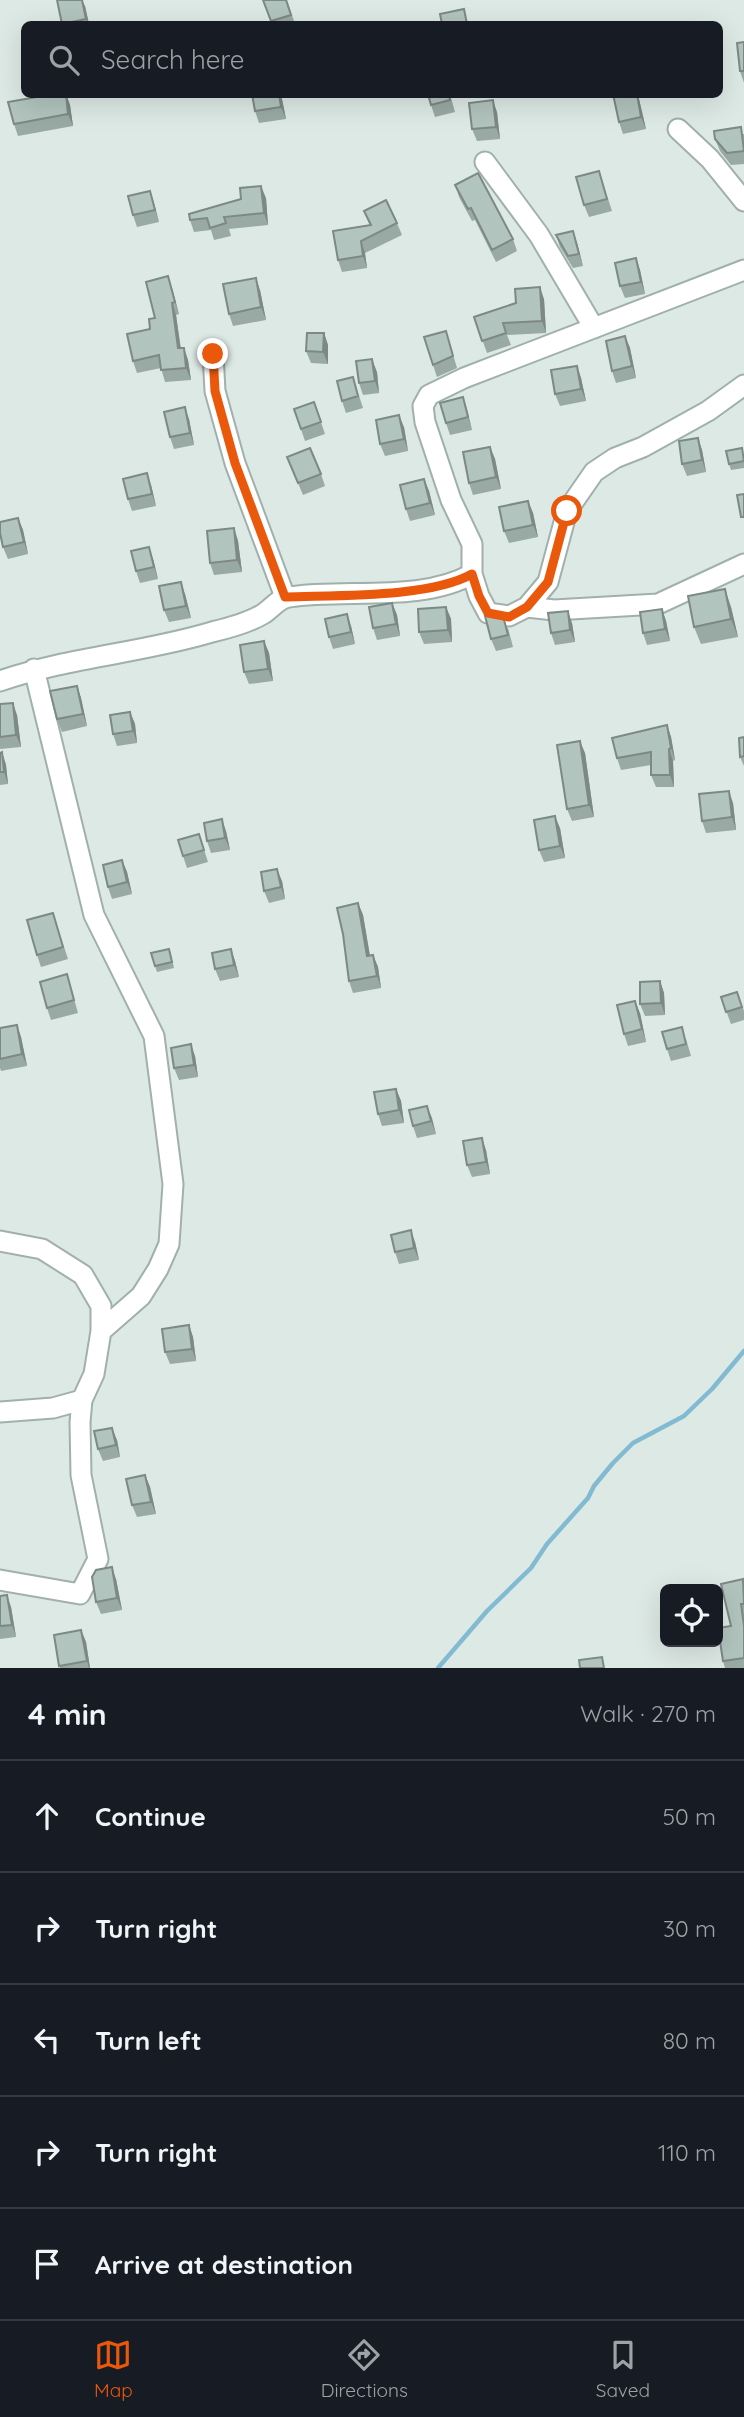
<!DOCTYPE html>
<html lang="en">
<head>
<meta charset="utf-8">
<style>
  body { margin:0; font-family:Quicksand,sans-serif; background:#20242c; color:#f1f3f6 }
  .controls { position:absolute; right:21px; bottom:21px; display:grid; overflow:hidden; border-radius:10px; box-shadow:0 7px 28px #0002 }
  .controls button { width:63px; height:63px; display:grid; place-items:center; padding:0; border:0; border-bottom:2px solid #363941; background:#171b24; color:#f1f3f6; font:35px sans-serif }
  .stop { position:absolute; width:21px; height:21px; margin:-16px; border:5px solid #ea580c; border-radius:50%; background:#fff }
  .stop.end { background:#ea580c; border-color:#fff; box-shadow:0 2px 7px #0008 }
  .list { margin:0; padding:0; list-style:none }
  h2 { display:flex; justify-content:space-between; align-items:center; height:91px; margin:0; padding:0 28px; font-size:30px }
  h2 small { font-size:23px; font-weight:400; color:#9ea1a6 }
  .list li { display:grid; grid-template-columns:46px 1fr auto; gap:21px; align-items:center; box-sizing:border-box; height:112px; padding:0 28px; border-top:2px solid #363941 }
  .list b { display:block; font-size:26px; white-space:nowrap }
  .list em { font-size:23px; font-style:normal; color:#9ea1a6 }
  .icon { flex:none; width:38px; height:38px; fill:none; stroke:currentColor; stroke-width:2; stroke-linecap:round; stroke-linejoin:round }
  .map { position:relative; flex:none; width:744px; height:1668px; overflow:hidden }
  .search { position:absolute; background:#171b24; box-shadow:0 7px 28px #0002; left:21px; right:21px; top:21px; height:77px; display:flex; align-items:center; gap:18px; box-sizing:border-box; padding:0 24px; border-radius:10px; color:#9ea1a6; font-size:26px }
  .sheet { height:651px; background:#171b24 }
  nav { display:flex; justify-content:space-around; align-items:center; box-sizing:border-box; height:98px; border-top:2px solid #363941; background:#171b24; font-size:19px; color:#9ea1a6 }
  nav a { display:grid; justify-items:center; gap:4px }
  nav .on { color:#ea580c }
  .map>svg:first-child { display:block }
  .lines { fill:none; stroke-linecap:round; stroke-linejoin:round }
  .stream { stroke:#82bbd1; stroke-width:4.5 }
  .minor-casing { stroke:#a0b0ac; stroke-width:23 }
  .minor { stroke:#fff; stroke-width:19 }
  .wall { fill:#99a9a3 }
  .shaded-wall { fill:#7d8985 }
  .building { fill:#b2c4be; stroke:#7d8985; stroke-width:2 }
  .route { stroke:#ea580c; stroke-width:9 }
</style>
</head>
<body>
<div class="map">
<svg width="744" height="1668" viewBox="0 0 744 1668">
  <rect width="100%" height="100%" fill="#dde9e5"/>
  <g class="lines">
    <!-- stream -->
    <path class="stream" d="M438,1668L487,1611L531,1568L547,1544L588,1498L594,1486L613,1463L633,1443L684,1416L712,1389L744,1351"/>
    <defs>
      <path id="minor" d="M678,129L710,159L744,201
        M485,162L539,235L594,328
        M213,354L215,391L235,463L285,597
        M472,574L479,596L488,613L509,616L527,607L548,582L567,511L594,472L615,458L643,447L708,411L744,385
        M527,607L554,610L658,604L744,564
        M34,669L94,915L154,1036L173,1184L169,1244L158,1269L141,1296L101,1331
        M0,681C69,657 143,653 212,632C229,628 248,623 263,614C271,609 279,598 289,597C345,588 421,603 472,574V544L451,500L425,422L423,406L429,395L464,378L744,270
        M0,1241L42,1249L83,1275L101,1306V1331L94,1374L82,1400L80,1422L81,1475L98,1559L80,1594L0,1580
        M0,1412L53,1408L82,1400"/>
    </defs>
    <!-- minor casing -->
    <use href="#minor" class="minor-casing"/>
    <!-- minor -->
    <use href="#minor" class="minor"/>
  </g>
  <!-- wall -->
  <path class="wall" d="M263,0H287L295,24H272Z
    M85,6L89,24H62Z
    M744,42V83L740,71Z
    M66,94L70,105L73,126L18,136L14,124Z
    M281,94L286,119L259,123L255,111Z
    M450,94L455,112L435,117L431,105Z
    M639,99L646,129L623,134L619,122Z
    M497,112L500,139L477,141L472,129Z
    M744,134V164L731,165L720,151L715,139Z
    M599,171L612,211L589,217L584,205Z
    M455,185L513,239L517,251L496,262L475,220L472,221L459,197Z
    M150,191L159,222L137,227L133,215Z
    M266,198L268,225L229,229L231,236L214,240L211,230L194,232L190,220Z
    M364,211L397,223L402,235L365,253L367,268L342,272L338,260L370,226Z
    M556,235L577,243L583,266L573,268L560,247Z
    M636,258L640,270L645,294L625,298L620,286Z
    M168,276L179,314L176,315L181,348H184L188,360L191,380L165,382L161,368L137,373L133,361L155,318Z
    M260,290L266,320L233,326L229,314Z
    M544,299L546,333L507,335L511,345L487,353L474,317Z
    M446,331L457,368L437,377L433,365Z
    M324,333L328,345V364L311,363L306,351Z
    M625,336L630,348L636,378L616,383L612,371Z
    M577,366L581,378L586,401L560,406L555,394Z
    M377,372L379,393L363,395L359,383Z
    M353,377L363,408L346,413L342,401Z
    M463,397L472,430L450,435L446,423Z
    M314,402L325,434L305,441L294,409Z
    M189,419L194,445L174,449L170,437Z
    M404,427L408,451L385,456L380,444Z
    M698,438L702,450L706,472L687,476L682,464Z
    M490,447L495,459L501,489L473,495L469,483Z
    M744,454V468L731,470L729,464Z
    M287,457L321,474L325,486L303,495Z
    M424,479L429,491L435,515L410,521L406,509Z
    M151,485L156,506L132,511L128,499Z
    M528,501L533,513L538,537L509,543L504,531Z
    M18,518L23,530L28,554L8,559L3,547Z
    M234,528L238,541L242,572L214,575L210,563Z
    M153,559L158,579L140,583L136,571Z
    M185,594L191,618L169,622L164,610Z
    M392,603L397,615L400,636L377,640L373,628Z
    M446,607L451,619L452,642L424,644L419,632Z
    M731,607L738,637L701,644L694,627Z
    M662,609L666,621L670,641L647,645L643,633Z
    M572,623L575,642L555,645L551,633Z
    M351,626L355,644L333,649L329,637Z
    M508,628L513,647L496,651L491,639Z
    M264,641L269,653L273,681L249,684L244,672Z
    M77,686L81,698L87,726L62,732L57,719Z
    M0,704L17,715L21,747L0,749Z
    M130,712L135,724L137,743L117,746L113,734Z
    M667,725L671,737L675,760L673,761L674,787H656L651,775V765L621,770L617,758Z
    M744,737V766L740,757Z
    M2,752L6,765L8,784L0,785V753Z
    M585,753L594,817L572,821L567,809Z
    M733,803L736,830L706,833L702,821Z
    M560,828L565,858L544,862L539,850Z
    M226,831L230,850L211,853L207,841Z
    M199,834L208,862L187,868L183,856Z
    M122,860L127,872L132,894L112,899L108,887Z
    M282,881L285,899L269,903L264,891Z
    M358,903L363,915L370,956L373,955L378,967L381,988L353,993L349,981Z
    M53,913L68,959L41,967L37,955Z
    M231,949L235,961L239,977L220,981L215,969Z
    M171,955L174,968L157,972L155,966Z
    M67,974L78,1013L51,1020L47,1008Z
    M660,981L664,993L665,1015L645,1016L640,1004Z
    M737,992L744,1011V1020L731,1024L721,997Z
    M640,1013L646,1042L628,1046L624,1034Z
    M17,1025L21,1037L27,1066L1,1071L0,1068V1028Z
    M686,1039L691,1056L671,1061L667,1049Z
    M195,1056L198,1077L179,1080L174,1068Z
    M396,1089L401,1101L404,1123L382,1126L378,1114Z
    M427,1106L436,1134L417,1138L413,1126Z
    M486,1150L490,1174L472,1177L467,1165Z
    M415,1242L419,1260L399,1264L395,1252Z
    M189,1325L193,1337L196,1361L170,1364L165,1352Z
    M117,1440L120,1457L103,1461L98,1449Z
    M145,1475L150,1487L156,1514L137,1517L132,1505Z
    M116,1579L122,1610L101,1614L96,1602Z
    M744,1580V1668H725L723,1661L731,1626Z
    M0,1596L11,1607L16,1637L0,1639Z
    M81,1630L86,1642L90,1668H60L59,1666Z"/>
  <!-- shaded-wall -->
  <path class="shaded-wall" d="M82,0L85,6L89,24L86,19Z
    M66,94L70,105L73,126L68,114Z
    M279,94H281L286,119L281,107Z
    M637,94H638L639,99L646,129L641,117Z
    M493,100L497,112L500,139L496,127Z
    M261,186L266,198L268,225L264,213Z
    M150,191L154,203L159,222L155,210Z
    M573,231L577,243L583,266L579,254Z
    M361,241L365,253L367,268L363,256Z
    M636,258L640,270L645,294L641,282Z
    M168,276L172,288L179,314L175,302Z
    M256,278L260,290L266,320L261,307Z
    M540,287L544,299L546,333L542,321Z
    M172,303L176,315L182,360L178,348Z
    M324,333L328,345V364L323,352Z
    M625,336L630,348L636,378L632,366Z
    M184,348L188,360L191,380L186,368Z
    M372,359L377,372L379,393L375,381Z
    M577,366L581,378L586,401L581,389Z
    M463,397L467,409L472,430L468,417Z
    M185,407L189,419L194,445L190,433Z
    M399,415L404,427L408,451L404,439Z
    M698,438L702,450L706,472L702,460Z
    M490,447L495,459L501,489L496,477Z
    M147,473L151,485L156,506L152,494Z
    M424,479L429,491L435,515L430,503Z
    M528,501L533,513L538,537L533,525Z
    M18,518L23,530L28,554L24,542Z
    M234,528L238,541L242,572L237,560Z
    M149,547L153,559L158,579L154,567Z
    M181,582L185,594L191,618L186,606Z
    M725,589L731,607L738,637L731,619Z
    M392,603L397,615L400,636L396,624Z
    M446,607L451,619L452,642L448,630Z
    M662,609L666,621L670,641L665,629Z
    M568,611L572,623L575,642L570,630Z
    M347,614L351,626L355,644L351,632Z
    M264,641L269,653L273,681L268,669Z
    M77,686L81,698L87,726L83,714Z
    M13,703L17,715L21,747L16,735Z
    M130,712L135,724L137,743L133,731Z
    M667,725L671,737L675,760L671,748Z
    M580,741L585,753L594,817L589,805Z
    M669,749L673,761L674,787L670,775Z
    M2,752L6,765L8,784L4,772Z
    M729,791L733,803L736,830L732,817Z
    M555,816L560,828L565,858L560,846Z
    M222,819L226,831L230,850L225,838Z
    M122,860L127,872L132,894L127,882Z
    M277,869L282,881L285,899L281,887Z
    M358,903L363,915L372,968L367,956Z
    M231,949L235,961L239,977L234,965Z
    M373,955L378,967L381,988L377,976Z
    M660,981L664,993L665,1015L661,1003Z
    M635,1001L640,1013L646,1042L642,1029Z
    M17,1025L21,1037L27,1066L22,1054Z
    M191,1044L195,1056L198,1077L194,1065Z
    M396,1089L401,1101L404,1123L399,1110Z
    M427,1106L432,1118L436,1134L431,1121Z
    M482,1138L486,1150L490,1174L486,1162Z
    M411,1230L415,1242L419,1260L414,1248Z
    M189,1325L193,1337L196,1361L192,1349Z
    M112,1428L117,1440L120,1457L116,1445Z
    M145,1475L150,1487L156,1514L151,1502Z
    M112,1567L116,1579L122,1610L117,1598Z
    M7,1595L11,1607L16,1637L12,1625Z
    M81,1630L86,1642L90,1668H89L87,1661Z"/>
  <!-- building -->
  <path class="building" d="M57,0H82L86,19L62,24Z
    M263,0H286L291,15L271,21Z
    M464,9L467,24H442L440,14Z
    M744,42V71H740L737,43Z
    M54,94H66L68,114L14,124L8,102Z
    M252,94H279L281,107L255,111Z
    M428,94H449L450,100L431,105Z
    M613,94H637L641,117L619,122Z
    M493,100L496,127L472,129L469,103Z
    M741,127L744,151L727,153L715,139L714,131Z
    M599,171L607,199L584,205L576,177Z
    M478,173L513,239L492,250L471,208L468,209L455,185Z
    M261,186L264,213L224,217L226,223L210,228L207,218L190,220L189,214L241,199L240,188Z
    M150,191L155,210L133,215L128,196Z
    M386,200L397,223L361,241L363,256L338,260L333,231L371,225L364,211Z
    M573,231L579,254L568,256L556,235Z
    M636,258L641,282L620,286L615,263Z
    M168,276L175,302L172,303L178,348H184L186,368L161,370L159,355L133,361L127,334L150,329L149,319L155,318L146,282Z
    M256,278L261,307L229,314L223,284Z
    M540,287L542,321L503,323L506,333L482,341L474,317L516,303L515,289Z
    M446,331L453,356L433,365L424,337Z
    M307,333H324L323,352L306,351Z
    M625,336L632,366L612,371L606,341Z
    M372,359L375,381L359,383L356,361Z
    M577,366L581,389L555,394L551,370Z
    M353,377L358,396L342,401L337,381Z
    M463,397L468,417L446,423L440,403Z
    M314,402L321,422L301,429L294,409Z
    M185,407L190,433L170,437L164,412Z
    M399,415L404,439L380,444L376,420Z
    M698,438L702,460L682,464L679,441Z
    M490,447L496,477L469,483L463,452Z
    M310,448L321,474L298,483L287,457Z
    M742,448L744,461L729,464L726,451Z
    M147,473L152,494L128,499L123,479Z
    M424,479L430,503L406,509L400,485Z
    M744,494V517H741L737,495Z
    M528,501L533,525L504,531L499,507Z
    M18,518L24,542L3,547L0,533V522Z
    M234,528L237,560L210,563L207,531Z
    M149,547L154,567L136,571L131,551Z
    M181,582L186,606L164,610L159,586Z
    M725,589L731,619L694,627L688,596Z
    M392,603L396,624L373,628L369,607Z
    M446,607L448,630L419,632L418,609Z
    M662,609L665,629L643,633L640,612Z
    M568,611L570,630L551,633L548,613Z
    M347,614L351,632L329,637L325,619Z
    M485,616H503L508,635L491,639Z
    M264,641L268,669L244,672L240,645Z
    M77,686L83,714L57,719L50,691Z
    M13,703L16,735L0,737V704Z
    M130,712L133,731L113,734L110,715Z
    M667,725L671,748L669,749L670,775H651V752L617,758L612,738Z
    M744,737V756L740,757L739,738Z
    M580,741L589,805L567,809L557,745Z
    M2,752L4,772H0V753Z
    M729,791L732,817L702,821L699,794Z
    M555,816L560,846L539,850L534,820Z
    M222,819L225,838L207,841L204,823Z
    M199,834L204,850L183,856L178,840Z
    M122,860L127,882L108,887L103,865Z
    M277,869L281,887L264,891L261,872Z
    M358,903L367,956L373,955L377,976L349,981L343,934L337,908Z
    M53,913L63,947L37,955L27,920Z
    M169,949L172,962L155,966L151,953Z
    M231,949L234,965L215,969L212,953Z
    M67,974L74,1000L47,1008L40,982Z
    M660,981L661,1003L640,1004V982Z
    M737,992L742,1007L726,1012L721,997Z
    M635,1001L642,1029L624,1034L617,1005Z
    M17,1025L22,1054L0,1059V1028Z
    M682,1027L686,1044L667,1049L662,1032Z
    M191,1044L194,1065L174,1068L171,1048Z
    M396,1089L399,1110L378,1114L374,1092Z
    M427,1106L431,1121L413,1126L409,1110Z
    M482,1138L486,1162L467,1165L463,1141Z
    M411,1230L414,1248L395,1252L391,1235Z
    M189,1325L192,1349L165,1352L162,1329Z
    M112,1428L116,1445L98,1449L94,1431Z
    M145,1475L151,1502L132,1505L126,1479Z
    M112,1567L117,1598L96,1602L92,1577L96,1570Z
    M743,1579L744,1604H741L744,1626V1658L723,1661L718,1628L731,1626L721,1584Z
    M7,1595L12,1625L0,1626V1596Z
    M81,1630L87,1661L59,1666L54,1635Z
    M602,1657L604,1668H580L579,1660Z"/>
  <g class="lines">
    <!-- route -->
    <path class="route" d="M213,354L215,391L235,463L285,597C336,595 429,598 472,574L479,596L488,613L509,617L527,607L548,582L567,511"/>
  </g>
</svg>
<div class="controls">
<button><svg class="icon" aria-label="locate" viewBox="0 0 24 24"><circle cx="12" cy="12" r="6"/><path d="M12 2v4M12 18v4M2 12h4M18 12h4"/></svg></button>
</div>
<div class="stop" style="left:567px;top:511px"></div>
<div class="stop end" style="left:213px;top:354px"></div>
<div class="search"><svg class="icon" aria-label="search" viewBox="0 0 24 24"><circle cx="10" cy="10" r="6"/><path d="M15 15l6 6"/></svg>Search here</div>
</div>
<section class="sheet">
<h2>4 min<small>Walk · 270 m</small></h2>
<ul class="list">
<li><svg class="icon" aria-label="ahead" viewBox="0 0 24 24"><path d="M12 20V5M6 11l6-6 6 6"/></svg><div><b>Continue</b></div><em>50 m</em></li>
<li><svg class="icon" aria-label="right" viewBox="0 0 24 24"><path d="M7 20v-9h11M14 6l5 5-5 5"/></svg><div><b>Turn right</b></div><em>30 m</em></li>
<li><svg class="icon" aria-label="left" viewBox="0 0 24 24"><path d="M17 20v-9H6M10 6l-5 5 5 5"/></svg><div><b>Turn left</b></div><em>80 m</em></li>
<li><svg class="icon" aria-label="right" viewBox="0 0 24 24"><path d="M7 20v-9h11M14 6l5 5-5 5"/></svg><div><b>Turn right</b></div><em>110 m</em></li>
<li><svg class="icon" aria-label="arrive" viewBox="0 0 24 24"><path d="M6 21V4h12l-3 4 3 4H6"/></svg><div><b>Arrive at destination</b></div></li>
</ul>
</section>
<nav>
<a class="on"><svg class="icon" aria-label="map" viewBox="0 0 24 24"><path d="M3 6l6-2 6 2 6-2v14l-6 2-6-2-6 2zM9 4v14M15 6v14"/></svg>Map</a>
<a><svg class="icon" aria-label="directions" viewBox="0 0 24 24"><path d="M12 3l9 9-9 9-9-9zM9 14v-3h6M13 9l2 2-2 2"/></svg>Directions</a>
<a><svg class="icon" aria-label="saved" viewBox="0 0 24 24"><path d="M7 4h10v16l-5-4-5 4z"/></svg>Saved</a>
</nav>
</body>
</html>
